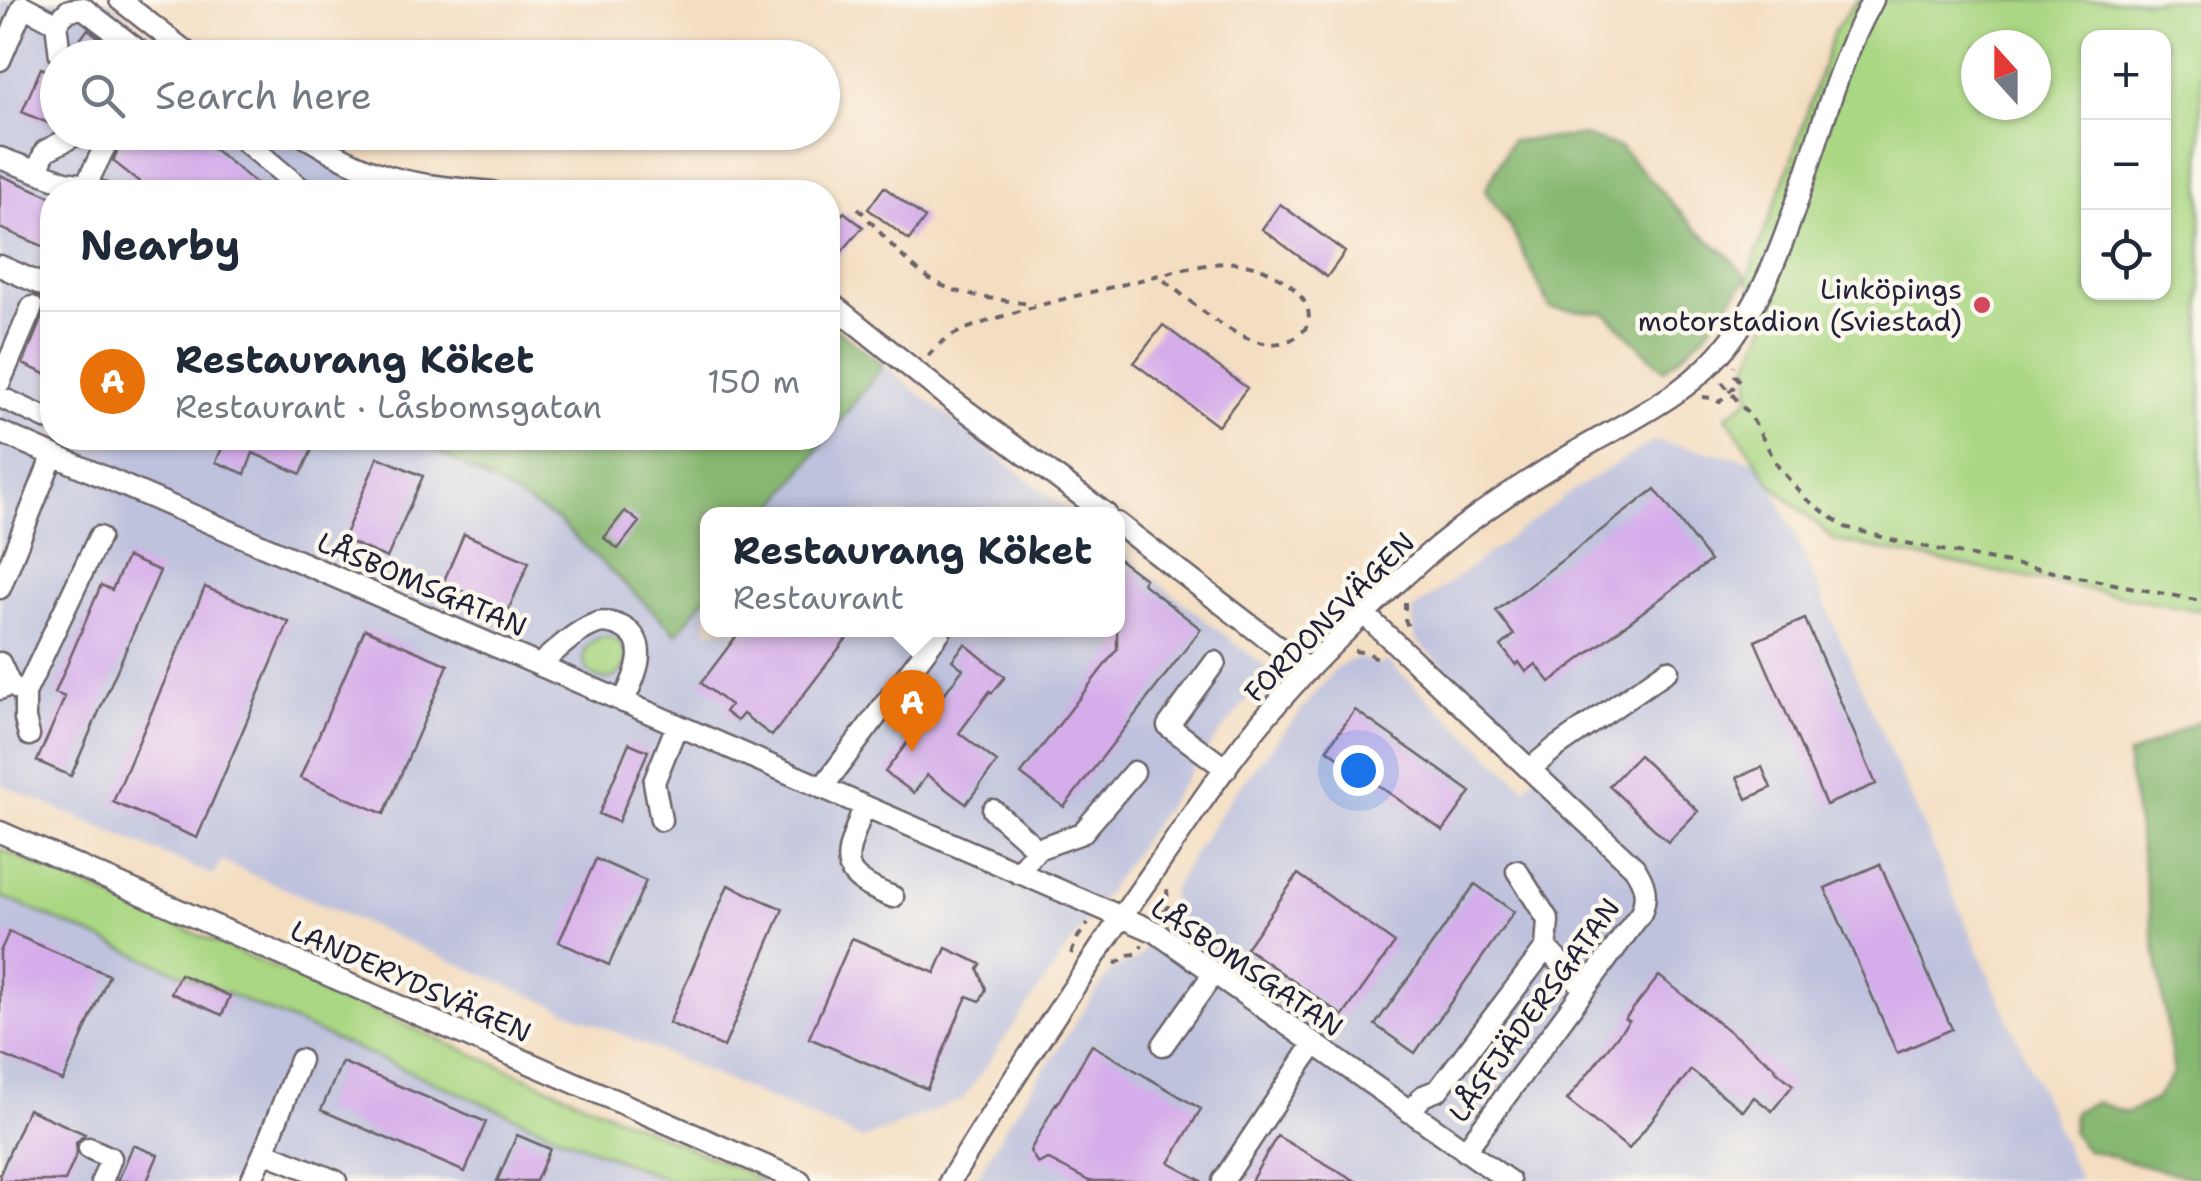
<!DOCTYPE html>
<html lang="en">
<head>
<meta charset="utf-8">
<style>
  body { margin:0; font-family:"Shantell Sans",sans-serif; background:#f2f2f3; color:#1f2937 }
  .controls { position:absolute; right:30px; top:30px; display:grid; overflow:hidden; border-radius:20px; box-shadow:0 2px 8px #0004 }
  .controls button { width:90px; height:90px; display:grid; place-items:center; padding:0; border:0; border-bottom:2px solid #e0e1e3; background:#fff; color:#1f2937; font:50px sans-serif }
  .compass { position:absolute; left:1961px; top:30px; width:90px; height:90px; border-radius:50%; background:#fff; box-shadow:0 2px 8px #0004; rotate:339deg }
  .you { position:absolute; left:1358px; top:770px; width:35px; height:35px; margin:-25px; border:8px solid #fff; border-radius:50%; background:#1a73e8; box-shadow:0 0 0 15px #1a73e833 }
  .badge { display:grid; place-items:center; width:65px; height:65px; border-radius:50%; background:#ea580c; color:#fff; font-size:32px; font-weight:700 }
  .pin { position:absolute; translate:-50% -82px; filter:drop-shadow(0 2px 5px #0008) }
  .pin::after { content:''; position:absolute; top:52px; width:35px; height:30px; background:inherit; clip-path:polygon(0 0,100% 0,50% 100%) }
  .popup { position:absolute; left:700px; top:507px; width:425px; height:130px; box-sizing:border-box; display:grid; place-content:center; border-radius:20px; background:#fff; filter:drop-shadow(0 2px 8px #0005); font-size:32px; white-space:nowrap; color:#747a83 }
  .popup b { font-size:38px; color:#1f2937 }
  .popup::after { content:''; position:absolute; left:50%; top:100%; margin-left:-20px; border:20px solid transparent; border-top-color:#fff }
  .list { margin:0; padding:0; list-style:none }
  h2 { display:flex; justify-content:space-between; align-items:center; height:130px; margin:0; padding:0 40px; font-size:42px }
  h2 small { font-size:32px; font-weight:400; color:#747a83 }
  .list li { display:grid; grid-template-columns:65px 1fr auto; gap:30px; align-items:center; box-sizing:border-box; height:140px; padding:0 40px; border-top:2px solid #e0e1e3 }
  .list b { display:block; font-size:38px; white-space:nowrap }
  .list p { margin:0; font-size:32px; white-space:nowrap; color:#747a83 }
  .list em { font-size:32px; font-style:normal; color:#747a83 }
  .icon { flex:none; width:55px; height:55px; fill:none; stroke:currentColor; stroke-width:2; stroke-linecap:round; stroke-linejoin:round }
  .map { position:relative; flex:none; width:2201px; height:1181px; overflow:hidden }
  .search { position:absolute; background:#fff; box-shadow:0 2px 8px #0004; left:40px; top:40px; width:800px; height:110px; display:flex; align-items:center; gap:25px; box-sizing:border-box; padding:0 35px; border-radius:55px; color:#747a83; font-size:38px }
  .panel { position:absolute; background:#fff; box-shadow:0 2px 8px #0004; left:40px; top:180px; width:800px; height:270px; border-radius:40px }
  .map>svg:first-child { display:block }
  .industrial { fill:#bfc2dd }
  .green { fill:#aad783; stroke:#667c5f; stroke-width:2.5; fill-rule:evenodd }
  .forest { fill:#87b871; stroke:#546d56; stroke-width:2.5 }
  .building { fill:#d5adea }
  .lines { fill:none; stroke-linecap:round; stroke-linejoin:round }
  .minor-casing { stroke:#6c646a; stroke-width:25 }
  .path { stroke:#6c646a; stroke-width:4; stroke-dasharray:8 8; stroke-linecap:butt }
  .minor { stroke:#fff; stroke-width:20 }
  .poi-dot { fill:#d1495b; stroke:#fbf7ec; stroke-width:4 }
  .labels { text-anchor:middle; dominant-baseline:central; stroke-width:9; stroke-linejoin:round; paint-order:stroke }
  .poi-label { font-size:28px; fill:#22223b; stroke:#fbf7ec; text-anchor:end }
  .street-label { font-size:28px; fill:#22223b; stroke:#fbf7ec }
</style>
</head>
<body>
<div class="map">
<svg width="2201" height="1181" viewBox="0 0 2201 1181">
  <rect width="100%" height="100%" fill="#fbf7ec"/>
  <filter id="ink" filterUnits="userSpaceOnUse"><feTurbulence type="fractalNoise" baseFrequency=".01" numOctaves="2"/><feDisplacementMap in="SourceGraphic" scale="20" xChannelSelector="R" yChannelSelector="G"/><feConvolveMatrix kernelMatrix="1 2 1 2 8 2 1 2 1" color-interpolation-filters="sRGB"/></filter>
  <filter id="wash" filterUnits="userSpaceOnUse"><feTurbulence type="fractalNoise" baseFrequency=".0048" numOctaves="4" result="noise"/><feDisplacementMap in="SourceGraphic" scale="40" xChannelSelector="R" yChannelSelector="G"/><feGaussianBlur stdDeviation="2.25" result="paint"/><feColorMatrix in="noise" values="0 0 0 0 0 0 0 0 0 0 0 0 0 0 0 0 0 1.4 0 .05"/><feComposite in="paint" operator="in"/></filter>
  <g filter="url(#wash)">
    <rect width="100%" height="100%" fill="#f4dec2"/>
    <!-- industrial -->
    <path class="industrial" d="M0,0H106L180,57L58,58V132L280,133L327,165L396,192H52V438H416L558,521L677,633L707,595V630H1117V550L1270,671L1195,765L963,1099L862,1139L221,861L214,876L0,784Z
      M883,365L1072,514H769Z
      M1653,441L1757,461L1773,486L2080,1181H975L1009,1121L1111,970L1136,960L1174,910L1171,892L1185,867L1235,792L1334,670L1348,661L1360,658L1380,665L1386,660L1526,788L1544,763L1415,639L1412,611L1572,491Z
      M0,896L567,1139L671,1181H0Z"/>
    <!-- green -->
    <path class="green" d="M1857,0H2201V611L1836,541L1773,486L1726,416L1750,398L1749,363L1770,317L1747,279L1788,170L1834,31ZM2088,38H2164V292H2088ZM1976,45H2036V105H1976Z
      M584 658a21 21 0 1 1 42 0a21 21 0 1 1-42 0Z
      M0,849L766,1181H671L567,1139L0,896Z"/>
    <!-- forest -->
    <path class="forest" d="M1583,136L1621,148L1698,231L1730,257L1747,279L1702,337L1664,370L1606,313L1550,308L1510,226L1485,191L1511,141Z
      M828,322L883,365L769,514H707V595L677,634L558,521L416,438H828Z
      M2201,720V1180L2087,1150L2072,1133L2074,1111L2096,1102L2127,1113L2156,1099L2174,1073L2127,757Z"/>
    <g id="blocks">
      <!-- building -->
      <path class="building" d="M88,29L125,58H90L75,46Z
        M41,68L58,75V107L50,124L22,112Z
        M133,132H193L267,192H152L113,161L118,150Z
        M0,175L52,197V250L0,228Z
        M884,187L925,218L909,240L868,209Z
        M1280,204L1345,252L1327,277L1262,229Z
        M844,212L863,227L838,256L828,247V231Z
        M48,302L52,303V377L23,364Z
        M1163,325L1247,388L1218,426L1134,363Z
        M217,438H317L301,474L253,453L245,474L216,462L225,441Z
        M378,457L423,476L387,558L343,539Z
        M1655,489L1710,561L1550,682L1536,664L1526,672L1519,662L1516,665L1501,646L1514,635L1496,611Z
        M625,511L639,522L618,549L604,538Z
        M464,534L529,562L508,611L443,583Z
        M127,557L160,571L71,776L37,761L65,697L55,693L101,585L112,590Z
        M1117,558L1145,579L1142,583L1201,629L1064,807L1021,774L1117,649Z
        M205,587L289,622L197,838L113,802Z
        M1805,619L1876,784L1826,805L1755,641Z
        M365,629L448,665L384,814L300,778Z
        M741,630H853L772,736L743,714L737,721L725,712L730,705L701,683Z
        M965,644L1005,677L992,693L990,691L959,733L997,762L966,804L927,775L914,793L885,772L963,669L952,660Z
        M1355,710L1471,792L1443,831L1327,749Z
        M629,743L648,751L618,822L599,814Z
        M1639,755L1698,811L1668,842L1609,786Z
        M1762,767L1771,788L1747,799L1737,777Z
        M596,859L646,881L609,965L559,942Z
        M1880,864L1952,1029L1897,1053L1825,888Z
        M1298,874L1395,943L1343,1016L1246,948Z
        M1475,884L1514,912L1415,1053L1375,1025Z
        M728,885L783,909L724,1047L669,1023Z
        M9,932L109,975L63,1081L0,1054V952Z
        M852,938L935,973L946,948L981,964L978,969L986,989L980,1001L967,996L927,1089L809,1038Z
        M180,974L230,996L222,1015L171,993Z
        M1659,976L1776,1068L1775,1070L1793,1085L1772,1111L1754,1097L1743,1111L1691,1070L1629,1149L1567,1100L1629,1021L1625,1019Z
        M1092,1045L1201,1109L1169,1163L1202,1181H1089L1047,1159L1038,1164L1030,1151L1056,1103L1057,1104Z
        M342,1062L486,1122L465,1172L321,1110Z
        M28,1109L85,1134L76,1143L77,1153L65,1181H0V1174Z
        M517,1135L550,1149L536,1181H497Z
        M1277,1136L1356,1181H1251Z
        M133,1145L158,1155L147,1181H118Z"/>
    </g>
  </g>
  <g filter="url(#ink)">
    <use href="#blocks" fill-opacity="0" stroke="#6c646a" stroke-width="2.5"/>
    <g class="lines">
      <defs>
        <path id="minor" d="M120,0L194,58
          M56,23L69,10L83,8L148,58
          M0,60L23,6L56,23L60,56L62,58
          M234,132L305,192
          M297,132C322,147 347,162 375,172C412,186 453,188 492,192
          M0,158L65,182L86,185L100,192
          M37,172L45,151L74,136L75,132
          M86,185L112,132
          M0,266L52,289
          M828,301L945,395L1106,514
          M0,382L32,307
          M0,397L52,421
          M0,432L1156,932L1509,1181
          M1117,523L1307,669
          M0,588L53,455
          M1363,613L1634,867C1645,883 1648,895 1641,913L1465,1151
          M1215,662L1168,726L1226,769
          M0,663L10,685L0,689
          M540,664C557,650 576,630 598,623C606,621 612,623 620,626C654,641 634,679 623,702
          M10,685L25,693L99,537
          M25,693V719L29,735
          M1530,769L1555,748L1668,670
          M822,788L941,630
          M864,806C846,859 831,873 893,897
          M993,810L1037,849
          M661,820L654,782L677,725
          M0,832L800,1181
          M1018,873L1037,849L1082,833L1134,772
          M1546,948L1585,989
          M1163,1045L1214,973
          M1410,1112L1423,1096L1438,1090L1546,948L1548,920L1517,871
          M89,1148L111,1158L102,1181
          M264,1152L300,1060
          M251,1181L264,1152L336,1181
          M950,1181C1017,1071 1088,964 1162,859C1194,813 1225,765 1261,722C1311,662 1367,609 1424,558C1468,519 1519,486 1569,456C1626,421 1690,396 1731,340C1802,244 1814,104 1873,0
          M1223,1181L1314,1044"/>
      </defs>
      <!-- minor casing -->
      <use href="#minor" class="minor-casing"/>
      <!-- path -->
      <path class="path" d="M858,208C881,232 902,261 930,279C960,298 1002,299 1035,305
        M928,356C934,349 942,341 951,336C965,328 984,323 1000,317C1041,304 1083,294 1125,284C1156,276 1206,261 1237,263C1261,265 1288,279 1302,298C1324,329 1288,350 1259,342C1225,334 1187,297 1158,276
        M1722,382L1751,417L1779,468L1806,499L1845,527L1896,541L2201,601
        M1702,397L1712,398L1719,402L1740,381L1735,375L1734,366
        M1405,602V619L1408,627
        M1354,651L1368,653L1379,659L1382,656
        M1164,912L1168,906L1167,888
        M1071,954L1078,937L1088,924
        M1115,962L1117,963L1128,955L1137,954L1142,945"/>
      <!-- minor -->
      <use href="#minor" class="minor"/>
    </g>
  </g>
  <!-- markers -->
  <circle class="poi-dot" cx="1982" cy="305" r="10"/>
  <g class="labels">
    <!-- poi labels -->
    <g class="poi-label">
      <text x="1962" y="289">Linköpings<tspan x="1962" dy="32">motorstadion (Sviestad)</tspan></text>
    </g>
    <!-- street labels -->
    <g class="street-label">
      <text transform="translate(422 584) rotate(23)">LÅSBOMSGATAN</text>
      <text transform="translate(1329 617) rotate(-45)">FORDONSVÄGEN</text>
      <text transform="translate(1247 967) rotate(34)">LÅSBOMSGATAN</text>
      <text transform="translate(411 981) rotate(24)">LANDERYDSVÄGEN</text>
      <text transform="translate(1534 1010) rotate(-54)">LÅSFJÄDERSGATAN</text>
    </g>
  </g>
</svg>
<div class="controls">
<button>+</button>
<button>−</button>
<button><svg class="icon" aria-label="locate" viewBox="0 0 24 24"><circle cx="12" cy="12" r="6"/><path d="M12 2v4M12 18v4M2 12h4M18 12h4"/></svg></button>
</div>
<svg class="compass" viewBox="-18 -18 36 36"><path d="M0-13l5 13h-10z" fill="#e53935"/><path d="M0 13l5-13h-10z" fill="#747a83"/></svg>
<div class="you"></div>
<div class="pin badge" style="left:912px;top:752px;background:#e8710a">A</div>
<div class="popup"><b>Restaurang Köket</b>Restaurant</div>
<div class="search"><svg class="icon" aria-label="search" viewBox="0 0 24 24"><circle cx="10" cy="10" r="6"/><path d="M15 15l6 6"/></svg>Search here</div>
<section class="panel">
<h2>Nearby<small></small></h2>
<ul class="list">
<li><span class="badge" style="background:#e8710a">A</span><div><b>Restaurang Köket</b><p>Restaurant · Låsbomsgatan</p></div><em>150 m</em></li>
</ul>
</section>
</div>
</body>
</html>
